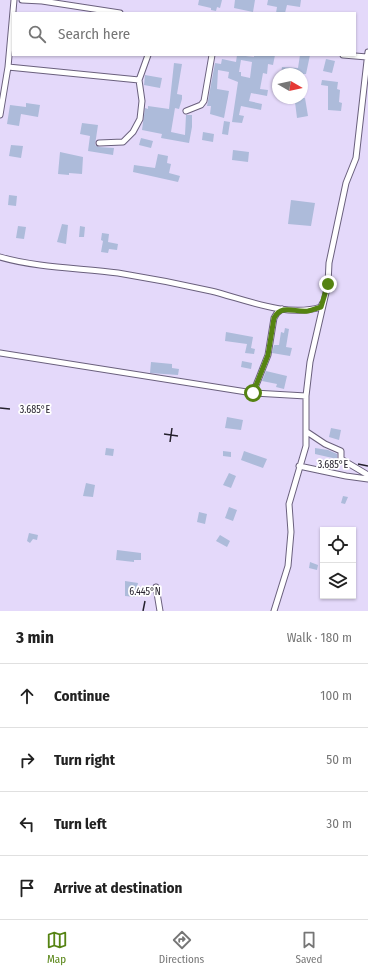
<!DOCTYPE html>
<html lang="en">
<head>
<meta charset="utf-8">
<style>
  body { margin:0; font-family:"Fira Sans Condensed",sans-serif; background:#f6f6f6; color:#222 }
  .controls { position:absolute; right:12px; bottom:12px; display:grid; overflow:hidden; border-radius:0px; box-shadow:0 1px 3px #0004 }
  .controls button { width:36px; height:36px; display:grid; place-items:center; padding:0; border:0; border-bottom:1px solid #e0e0e0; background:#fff; color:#222; font:20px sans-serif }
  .compass { position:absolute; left:272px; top:68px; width:36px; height:36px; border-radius:50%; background:#fff; box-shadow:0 1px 3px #0004; rotate:99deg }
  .stop { position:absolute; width:12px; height:12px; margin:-9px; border:3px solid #558312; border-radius:50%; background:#fff }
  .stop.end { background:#558312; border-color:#fff; box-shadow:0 1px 4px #0008 }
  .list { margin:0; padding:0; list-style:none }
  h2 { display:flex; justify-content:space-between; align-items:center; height:52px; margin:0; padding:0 16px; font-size:17px }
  h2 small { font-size:13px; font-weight:400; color:#767676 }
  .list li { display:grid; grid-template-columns:26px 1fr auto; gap:12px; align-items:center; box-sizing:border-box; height:64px; padding:0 16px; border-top:1px solid #e0e0e0 }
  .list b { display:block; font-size:15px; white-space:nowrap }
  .list em { font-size:13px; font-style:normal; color:#767676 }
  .icon { flex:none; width:22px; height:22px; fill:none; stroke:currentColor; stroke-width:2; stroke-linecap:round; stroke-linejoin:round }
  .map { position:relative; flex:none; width:368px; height:611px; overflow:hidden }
  .search { position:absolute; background:#fff; box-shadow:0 1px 3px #0004; left:12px; right:12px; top:12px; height:44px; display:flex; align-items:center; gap:10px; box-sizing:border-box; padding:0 14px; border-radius:0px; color:#767676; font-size:15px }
  .sheet { height:308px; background:#fff }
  nav { display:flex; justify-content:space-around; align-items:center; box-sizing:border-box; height:56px; border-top:1px solid #e0e0e0; background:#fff; font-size:11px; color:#767676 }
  nav a { display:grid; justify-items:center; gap:2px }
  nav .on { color:#558312 }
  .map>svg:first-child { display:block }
  .building { fill:#adbbda; fill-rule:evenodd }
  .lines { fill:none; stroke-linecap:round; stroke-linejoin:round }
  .street-casing { stroke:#6a607d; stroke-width:7 }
  .street { stroke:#fff; stroke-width:5 }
  .route { stroke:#558312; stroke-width:5 }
  .ticks { fill:none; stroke:#25212d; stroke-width:1.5 }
  .ticks-label { font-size:10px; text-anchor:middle; fill:#25212d; stroke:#fff; stroke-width:3.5; stroke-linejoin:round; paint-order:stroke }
</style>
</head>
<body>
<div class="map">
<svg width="368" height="611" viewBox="0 0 368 611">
  <rect width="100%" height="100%" fill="#e4d9fa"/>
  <!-- building -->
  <path class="building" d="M199,0H222L220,8L217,7L216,11L211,10V8L198,5Z
    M235,0H255L253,12L234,8Z
    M268,0H301L300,7L287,5L285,13H276L277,7L267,5Z
    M237,55L254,57V55H275L273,65L268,64L267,74L263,73L260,89L268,90L267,96L251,93L249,101L262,104L261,110L241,106L239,115L244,116L242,123L232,122L238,82L228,78L229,72L218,70L217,89L229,91L224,118L210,114L211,106H207L215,63L221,64L222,59L236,62ZM241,60L252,62L250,78L241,76V72H239Z
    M300,55H310L306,74H281L282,67L298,68Z
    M326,59L335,61L332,73L323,71Z
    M174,63L182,64L177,94L182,95V99L179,109L175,108L171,132L185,135L186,115H192V127L189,143L161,138L162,134L142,130L145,108L148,109V106L169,109Z
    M145,75L162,78L160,88L144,85Z
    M322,80L338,82L337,89L340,90L339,102L342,103L341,111L328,110V86L321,85Z
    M288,98H305L308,116L297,118L295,102L288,103Z
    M26,103L40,105L38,117L21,114L19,126L7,124L10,105L26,107Z
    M224,121L230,122L228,135L222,134Z
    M82,123L98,125L95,145L99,147L114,148L113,155L88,151L90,136L80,134Z
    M203,132L214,134L213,142L202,140Z
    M141,138L153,141L151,148L139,145Z
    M11,145L23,146L21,158L9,156Z
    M233,150L249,152L248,162L232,160Z
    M60,152L83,157L82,174L69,173V175L58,174Z
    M158,154L168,156L167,163L171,164L169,173L180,176L178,182L133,172L134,165L155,168Z
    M9,195L17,196L16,206L8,205Z
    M291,200L315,203L311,226L288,224Z
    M62,224L68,225L66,244L57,242Z
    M18,226L26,227L24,239L16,238Z
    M80,226L85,227L84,237H79Z
    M102,233L109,234L108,242L118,244L117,250L109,249L108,253L101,252L103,241L101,240Z
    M285,328L289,329L286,347L292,348L290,356L272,353L274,345H279L281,332L284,333Z
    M226,332L253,337L251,348L255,349L254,354L245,353L247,344L225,341Z
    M242,361L252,363L251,369L241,367Z
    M151,362L172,364V368L179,369L178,375L150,373Z
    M266,371L287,376L284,389L276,387L277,384L262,381Z
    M227,417L243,420L241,430L225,428Z
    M331,428L341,430L339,440L329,437Z
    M106,448L114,449L113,456L105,455Z
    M315,448L328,450L337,454V459L315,454Z
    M223,451L231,452V457L223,456Z
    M244,451L267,459L263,468L241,460Z
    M229,473L236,476L231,488L223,485Z
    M86,483L95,485L93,497L83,496Z
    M343,496L348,497L345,504L341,503Z
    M229,507L237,510L233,521L225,518Z
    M199,512L207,514L205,524L197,522Z
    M29,533L38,535L37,540L33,539L30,543L27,541Z
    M220,535L230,541L227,547L216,541Z
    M117,550L141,553V560H134V562L116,560Z
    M310,562L318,565L317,570L309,568Z
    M125,581L138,583L135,597L125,596Z"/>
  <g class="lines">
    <defs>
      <path id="street" d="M22,0L42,1L120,13
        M343,55L367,57
        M8,67L139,80
        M186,111L201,105L204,101L212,55
        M0,115L8,67L14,0
        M99,143L123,142L133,132L140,119L142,101L139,80L148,55
        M0,257C38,268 79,268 118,273C149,278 180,284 211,291C244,299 287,318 321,307L322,304
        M0,353L253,393L306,396
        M253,393L268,355L274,318L277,313L282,309
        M307,432L325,444L341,451V459L368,475
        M299,466L346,476L368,479
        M156,587L160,611
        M274,611L288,566L291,532L289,504L306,446V396L310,362L328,284L329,263L346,183L356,158L368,52"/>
    </defs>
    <!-- street casing -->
    <use href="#street" class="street-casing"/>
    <!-- street -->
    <use href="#street" class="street"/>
  </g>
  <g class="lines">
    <!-- route -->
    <path class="route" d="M253,393L268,355L274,318C282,303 295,313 308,311C313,310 317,308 321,307L328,284"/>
  </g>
  <!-- ticks -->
  <path class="ticks" d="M0,408L10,409M164,434L178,436M170,442L172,428M358,464L368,466M143,611L145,601"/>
  <g class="ticks-label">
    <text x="35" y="413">3.685°E</text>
    <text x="333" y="468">3.685°E</text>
    <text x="145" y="595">6.445°N</text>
  </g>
</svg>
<div class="controls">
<button><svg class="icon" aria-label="locate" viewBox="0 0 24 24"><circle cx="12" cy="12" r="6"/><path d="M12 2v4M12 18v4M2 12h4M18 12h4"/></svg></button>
<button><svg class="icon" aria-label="layers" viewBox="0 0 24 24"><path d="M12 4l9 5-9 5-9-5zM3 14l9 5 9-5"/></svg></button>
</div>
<svg class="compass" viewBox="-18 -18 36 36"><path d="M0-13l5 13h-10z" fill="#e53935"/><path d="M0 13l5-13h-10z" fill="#767676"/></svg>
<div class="stop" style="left:253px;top:393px"></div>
<div class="stop end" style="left:328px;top:284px"></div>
<div class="search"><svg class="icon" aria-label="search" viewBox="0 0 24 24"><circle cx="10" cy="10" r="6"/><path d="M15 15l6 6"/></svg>Search here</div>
</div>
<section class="sheet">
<h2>3 min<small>Walk · 180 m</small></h2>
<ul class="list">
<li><svg class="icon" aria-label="ahead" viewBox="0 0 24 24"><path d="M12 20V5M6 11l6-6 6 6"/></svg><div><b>Continue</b></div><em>100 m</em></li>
<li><svg class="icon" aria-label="right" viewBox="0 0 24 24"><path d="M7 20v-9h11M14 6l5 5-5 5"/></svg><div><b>Turn right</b></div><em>50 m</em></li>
<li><svg class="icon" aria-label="left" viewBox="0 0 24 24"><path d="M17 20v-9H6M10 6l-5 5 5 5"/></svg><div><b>Turn left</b></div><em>30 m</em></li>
<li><svg class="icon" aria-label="arrive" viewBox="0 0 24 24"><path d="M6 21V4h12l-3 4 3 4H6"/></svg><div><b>Arrive at destination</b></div></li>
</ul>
</section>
<nav>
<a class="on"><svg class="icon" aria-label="map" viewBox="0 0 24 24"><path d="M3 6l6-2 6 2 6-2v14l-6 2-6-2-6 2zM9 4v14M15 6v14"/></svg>Map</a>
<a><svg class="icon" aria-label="directions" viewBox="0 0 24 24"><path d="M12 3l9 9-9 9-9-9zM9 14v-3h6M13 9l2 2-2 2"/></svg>Directions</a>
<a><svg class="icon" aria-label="saved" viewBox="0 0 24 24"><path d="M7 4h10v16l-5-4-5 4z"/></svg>Saved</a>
</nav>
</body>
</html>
